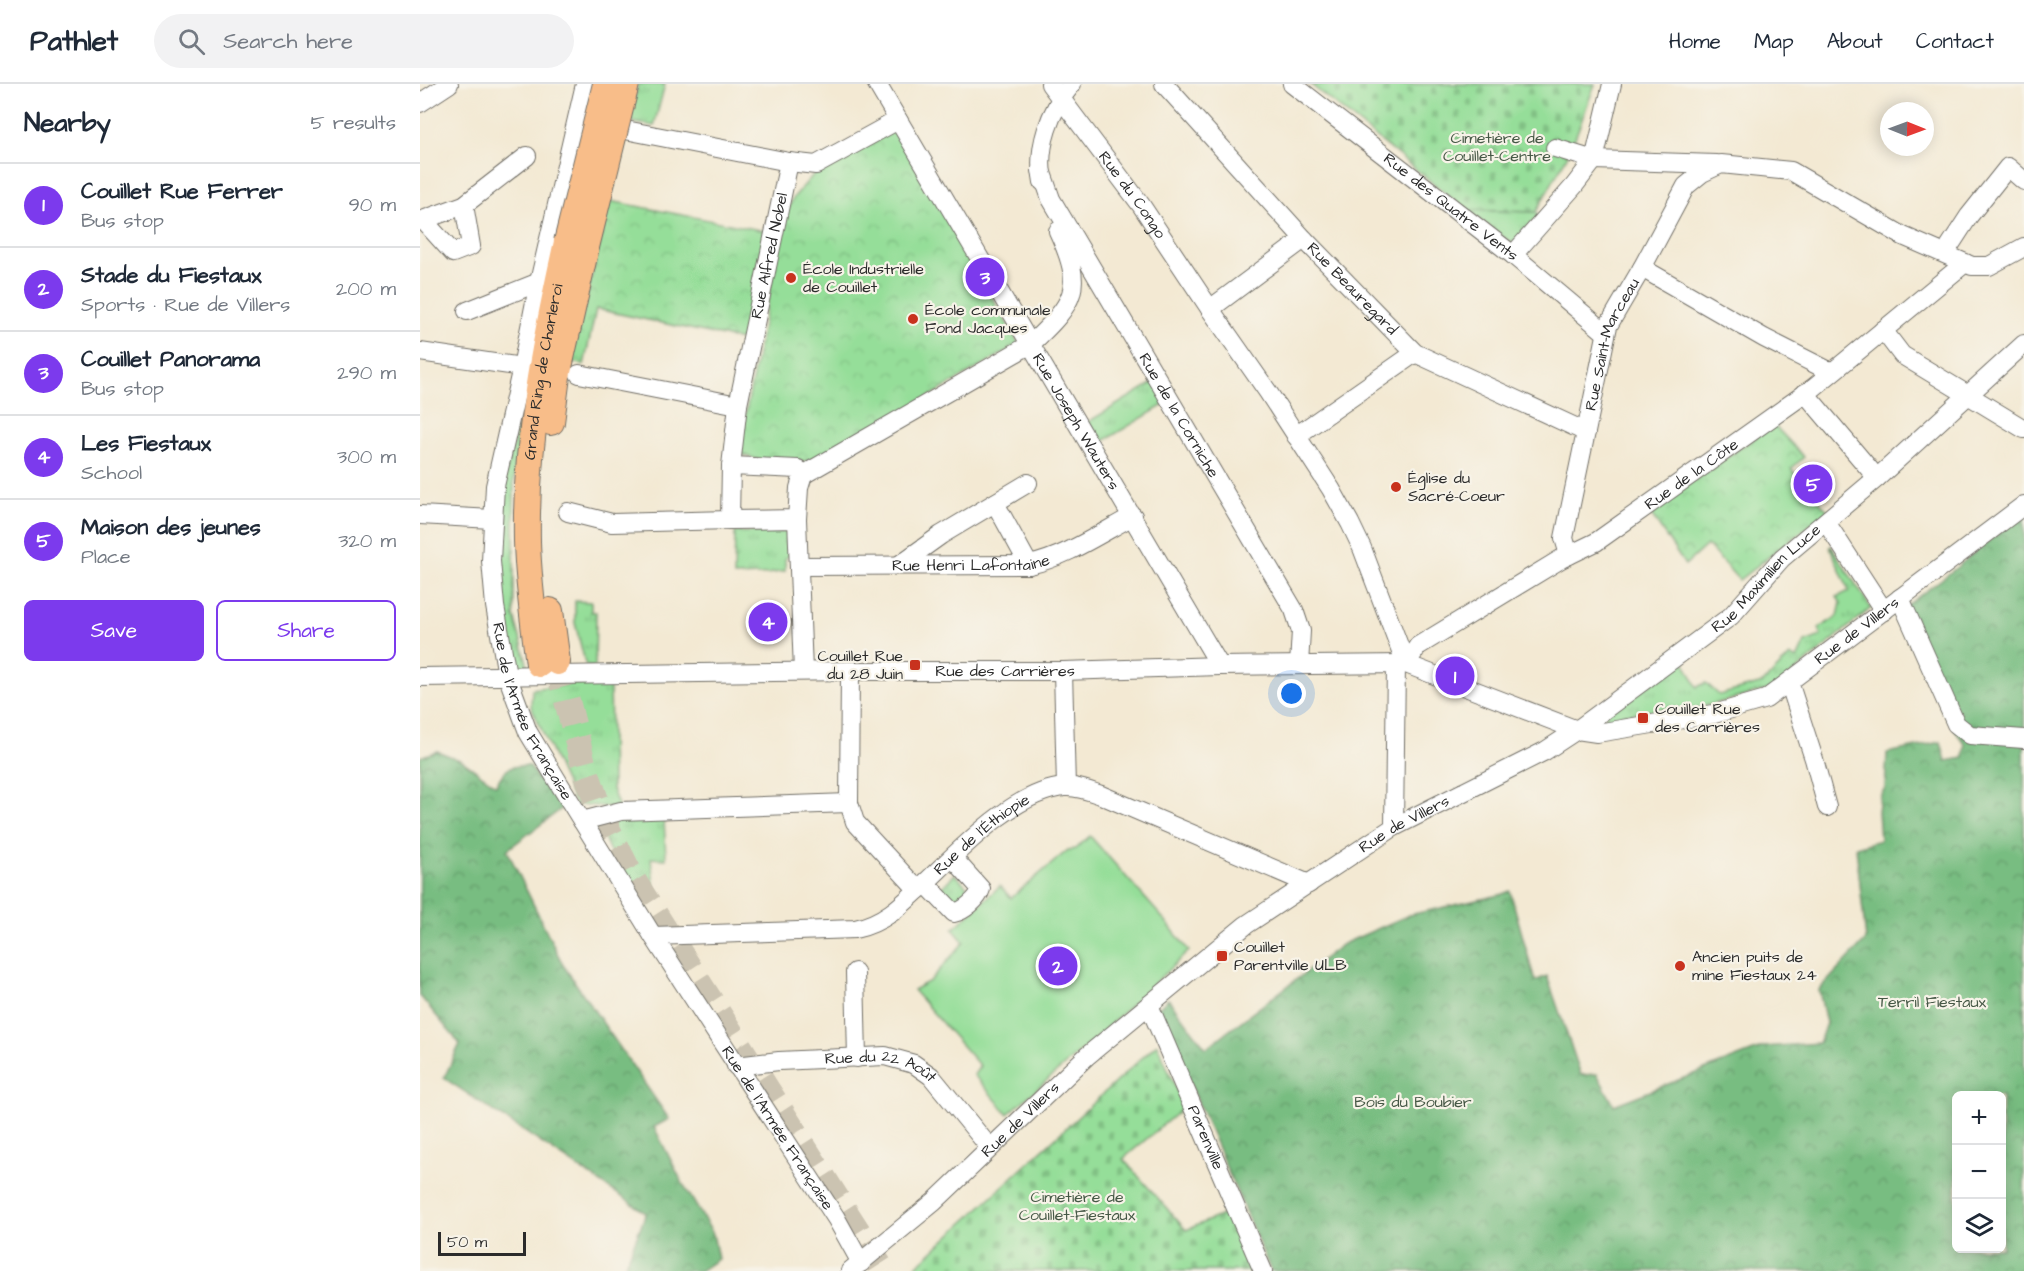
<!DOCTYPE html>
<html lang="en">
<head>
<meta charset="utf-8">
<style>
  body { margin:0; font-family:"Architects Daughter",sans-serif; background:#f2f2f3; color:#1f2937 }
  .controls { position:absolute; right:18px; bottom:18px; display:grid; overflow:hidden; border-radius:9px; box-shadow:0 3px 15px #0003 }
  .controls button { width:54px; height:54px; display:grid; place-items:center; padding:0; border:0; border-bottom:2px solid #e0e1e3; background:#fff; color:#1f2937; font:30px sans-serif }
  .compass { position:absolute; left:1460px; top:18px; width:54px; height:54px; border-radius:50%; background:#fff; box-shadow:0 3px 15px #0003; rotate:91deg }
  .scale { position:absolute; left:18px; bottom:15px; width:88px; box-sizing:border-box; padding-left:6px; border:3px solid #2b2b2b; border-top:0; font-size:16px; line-height:21px; white-space:nowrap; color:#2b2b2b; -webkit-text-stroke:4px #f7f3e8; paint-order:stroke }
  .you { position:absolute; left:872px; top:610px; width:21px; height:21px; margin:-15px; border:4px solid #fff; border-radius:50%; background:#1a73e8; box-shadow:0 0 0 9px #1a73e833 }
  .badge { display:grid; place-items:center; width:39px; height:39px; border-radius:50%; background:#7c3aed; color:#fff; font-size:20px; font-weight:700 }
  .pin { position:absolute; translate:-50% -50%; border:3px solid #fff; box-shadow:0 2px 6px #0006 }
  .list { margin:0; padding:0; list-style:none }
  h2 { display:flex; justify-content:space-between; align-items:center; height:78px; margin:0; padding:0 24px; font-size:26px }
  h2 small { font-size:20px; font-weight:400; color:#747a83 }
  .list li { display:grid; grid-template-columns:39px 1fr auto; gap:18px; align-items:center; box-sizing:border-box; height:84px; padding:0 24px; border-top:2px solid #e0e1e3 }
  .list b { display:block; font-size:22px; white-space:nowrap }
  .list p { margin:0; font-size:20px; white-space:nowrap; color:#747a83 }
  .list em { font-size:20px; font-style:normal; color:#747a83 }
  .actions { display:flex; gap:12px; padding:18px 24px }
  .actions a { flex:1; padding:14px 0; border:2px solid #7c3aed; border-radius:9px; text-align:center; font-size:21px; color:#7c3aed }
  .actions .main { background:#7c3aed; color:#fff }
  .icon { flex:none; width:33px; height:33px; fill:none; stroke:currentColor; stroke-width:2; stroke-linecap:round; stroke-linejoin:round }
  .map { position:relative; flex:none; width:1604px; height:1187px; overflow:hidden }
  header { display:flex; align-items:center; gap:36px; box-sizing:border-box; height:84px; padding:0 30px; background:#fff; border-bottom:2px solid #e0e1e3 }
  header strong { font-size:28px }
  nav { display:flex; gap:33px; margin-inline-start:auto; font-size:21px }
  .search { width:420px; height:54px; background:#f2f2f3; display:flex; align-items:center; gap:15px; box-sizing:border-box; padding:0 21px; border-radius:33px; color:#747a83; font-size:22px }
  main { display:flex }
  aside { flex:1; background:#fff }
  .map>svg:first-child { display:block }
  .grass { fill:url(#grass-tufts); stroke:#608462; stroke-width:1.5 }
  .forest { fill:url(#forest-crowns); stroke:#527456; stroke-width:1.5; fill-rule:evenodd }
  .cemetery { fill:url(#cemetery-stones); stroke:#608462; stroke-width:1.5 }
  .park { fill:url(#park-crowns); stroke:#608462; stroke-width:1.5 }
  .garden { fill:#95de99; stroke:#608462; stroke-width:1.5 }
  .lines { fill:none; stroke-linecap:round; stroke-linejoin:round }
  .highway-tunnel { stroke:#cbc3b1; stroke-width:26; stroke-dasharray:26 13; stroke-linecap:butt }
  .minor-casing { stroke:#716e66; stroke-width:20 }
  .highway-casing { stroke:#716e66; stroke-width:28 }
  .minor { stroke:#fff; stroke-width:18 }
  .highway { stroke:#f8bd89; stroke-width:26 }
  .highway-bridge-casing { stroke:#716e66; stroke-width:28; stroke-linecap:butt }
  .highway-bridge { stroke:#f8bd89; stroke-width:26 }
  .poi-dot { fill:#c8321e; stroke:#f7f3e8; stroke-width:2 }
  .labels { text-anchor:middle; dominant-baseline:central; stroke-width:4.5; stroke-linejoin:round; paint-order:stroke }
  .park-label { font-size:16px; fill:#465846; stroke:#f7f3e8 }
  .street-label { font-size:16px; fill:#2b2b2b; stroke:#f7f3e8 }
  .poi-label { font-size:16px; fill:#2b2b2b; stroke:#f7f3e8; text-anchor:start }
</style>
</head>
<body>
<header>
<strong>Pathlet</strong>
<div class="search"><svg class="icon" aria-label="search" viewBox="0 0 24 24"><circle cx="10" cy="10" r="6"/><path d="M15 15l6 6"/></svg>Search here</div>
<nav><a>Home</a><a>Map</a><a>About</a><a>Contact</a></nav>
</header>
<main>
<aside>
<h2>Nearby<small>5 results</small></h2>
<ul class="list">
<li><span class="badge">1</span><div><b>Couillet Rue Ferrer</b><p>Bus stop</p></div><em>90 m</em></li>
<li><span class="badge">2</span><div><b>Stade du Fiestaux</b><p>Sports · Rue de Villers</p></div><em>200 m</em></li>
<li><span class="badge">3</span><div><b>Couillet Panorama</b><p>Bus stop</p></div><em>290 m</em></li>
<li><span class="badge">4</span><div><b>Les Fiestaux</b><p>School</p></div><em>300 m</em></li>
<li><span class="badge">5</span><div><b>Maison des jeunes</b><p>Place</p></div><em>320 m</em></li>
</ul>
<div class="actions"><a class="main">Save</a><a>Share</a></div>
</aside>
<div class="map">
<svg width="1604" height="1187" viewBox="0 0 1604 1187">
  <defs>
    <pattern id="grass-tufts" width="24" height="20" patternUnits="userSpaceOnUse" patternTransform="scale(1.5)"><rect width="24" height="20" fill="#95de99"/><path d="M3 7l-1-3M5 7V3M7 7l1-3M15 17l-1-3M17 17v-4M19 17l1-3" fill="none" stroke="#81bf84"/></pattern>
    <pattern id="forest-crowns" width="20" height="18" patternUnits="userSpaceOnUse" patternTransform="scale(1.5)"><rect width="20" height="18" fill="#78bd81"/><path d="M2 6a3 3 0 1 1 6 0M12 15a3 3 0 1 1 6 0" fill="none" stroke="#639a6a"/></pattern>
    <pattern id="cemetery-stones" width="16" height="16" patternUnits="userSpaceOnUse" patternTransform="scale(1.5)"><rect width="16" height="16" fill="#95de99"/><path d="M2 7V4a2 2 0 0 1 4 0v3zM10 15v-3a2 2 0 0 1 4 0v3z" fill="#81bf84"/></pattern>
    <pattern id="park-crowns" width="20" height="18" patternUnits="userSpaceOnUse" patternTransform="scale(1.5)"><rect width="20" height="18" fill="#95de99"/><path d="M2 6a3 3 0 1 1 6 0M12 15a3 3 0 1 1 6 0" fill="none" stroke="#81bf84"/></pattern>
  </defs>
  <rect width="100%" height="100%" fill="#f7f3e8"/>
  <filter id="ink" filterUnits="userSpaceOnUse"><feTurbulence type="fractalNoise" baseFrequency=".0167" numOctaves="2"/><feDisplacementMap in="SourceGraphic" scale="12" xChannelSelector="R" yChannelSelector="G"/><feConvolveMatrix kernelMatrix="1 2 1 2 8 2 1 2 1" color-interpolation-filters="sRGB"/></filter>
  <filter id="wash" filterUnits="userSpaceOnUse"><feTurbulence type="fractalNoise" baseFrequency=".008" numOctaves="4" result="noise"/><feDisplacementMap in="SourceGraphic" scale="24" xChannelSelector="R" yChannelSelector="G"/><feGaussianBlur stdDeviation="1.35" result="paint"/><feColorMatrix in="noise" values="0 0 0 0 0 0 0 0 0 0 0 0 0 0 0 0 0 1.4 0 .05"/><feComposite in="paint" operator="in"/></filter>
  <g filter="url(#wash)">
    <rect width="100%" height="100%" fill="#f3e9d3"/>
    <!-- grass -->
    <path class="grass" d="M218,0H245L234,42L215,39L210,35Z
      M1046,126L1116,128L1118,132L1093,160Z
      M736,297L749,318L680,359L668,338Z
      M101,328L94,399V532L108,583L97,586L91,579L78,482L83,400Z
      M315,448H369L370,470L365,475V487L341,491L314,492Z
      M1411,462L1451,524L1355,604L1274,625L1248,624L1202,631L1197,638L1181,640L1188,628L1264,577L1277,603L1286,599L1299,611L1343,599L1370,572L1377,575L1385,558L1401,552L1399,544L1418,532L1421,519L1417,513L1429,507L1410,463Z
      M155,517L171,518V528H176L175,583L166,582L155,539Z
      M190,598L192,705L199,724L155,720L111,622L112,605L155,599Z
      M203,733L244,734L246,775L231,774L234,801H220L219,813L191,770L179,742Z
      M535,790L553,809L539,823L521,804Z"/>
    <!-- forest -->
    <path class="forest" d="M1604,428V1187H851L738,925L748,915L786,964L923,860L989,831L1080,811L1090,807L1115,897L1127,892L1161,991L1177,990L1194,1021L1344,963L1399,959L1406,939L1399,906L1446,856L1436,763L1460,756L1458,727L1460,712L1465,704L1467,669L1521,658L1526,677L1544,674L1545,660L1537,649L1478,528L1531,488ZM1536,1012H1582V1164H1536Z
      M17,667L42,677L76,701C85,683 91,681 110,682L116,692L144,723L87,766L143,881L249,1035L234,1043L263,1100L293,1150L298,1175L280,1187H203L226,1129L24,994L40,960L0,912V673Z"/>
    <!-- cemetery -->
    <path class="cemetery" d="M890,0H1175L1151,65L1116,128L1046,126Z
      M737,960L764,1023L703,1075L766,1146L809,1128L834,1187H491Z"/>
    <!-- park -->
    <path class="park" d="M474,45L599,260L406,373C376,381 347,381 318,369L364,132L374,113L393,91Z
      M190,117L346,147L322,256L176,225L164,281L151,277Z
      M1354,341L1384,373L1371,385L1408,427L1319,496L1287,461L1265,481L1229,427Z"/>
    <!-- garden -->
    <path class="garden" d="M670,752L748,840L769,867L668,961L588,1030L554,991L560,982L493,906L510,897L544,858L533,845L580,802L591,814L648,766L655,765Z"/>
  </g>
  <g filter="url(#ink)">
    <g class="lines">
      <!-- highway-tunnel -->
      <path class="highway-tunnel" d="M137,578L163,679L183,736L213,796L463,1187"/>
      <defs>
        <g id="minor">
          <path id="s1" d="M165,0L119,198L102,283L75,402L71,477L75,522L87,591L108,648L140,701L233,852L416,1134L441,1179"/>
          <path id="s2" d="M457,0L800,582"/>
          <path id="s3" d="M630,0L721,121L790,225L848,308L911,405L930,439L942,464L986,580"/>
          <path id="s4" d="M744,0L884,155L995,269L1166,348"/>
          <path id="s5" d="M872,0L1093,171L1186,249"/>
          <path d="M0,19L29,0"/>
          <path d="M185,42L369,78L396,81L478,36"/>
          <path d="M1135,64L1174,76L1296,80"/>
          <path id="s6" d="M621,86L631,115L874,526L881,547L879,581"/>
          <path d="M623,98C616,64 630,26 652,0"/>
          <path d="M0,137L44,121L107,72"/>
          <path d="M4,137L33,169L51,162L44,121"/>
          <path d="M1525,169L1549,132L1588,83L1604,97"/>
          <path d="M1093,171L1154,102L1174,76L1192,0"/>
          <path d="M1222,184L1344,254L1411,288"/>
          <path d="M790,225L884,155"/>
          <path d="M47,227L119,198"/>
          <path d="M1463,246L1482,271L1604,345"/>
          <path d="M0,268L102,283"/>
          <path d="M159,290L318,321"/>
          <path d="M1385,309L1457,394"/>
          <path d="M876,352L995,269"/>
          <path id="s7" d="M311,382L318,321L369,78"/>
          <path d="M383,391L611,260C655,218 665,205 638,147"/>
          <path d="M575,419L609,481"/>
          <path d="M148,428L192,439L310,436"/>
          <path d="M0,431L72,435"/>
          <path d="M377,435L310,436L311,382L378,385L383,391L379,404L377,435L383,587"/>
          <path d="M1406,438L1464,527"/>
          <path id="s8" d="M1149,471L1144,454L1188,242L1222,184L1266,102L1282,89L1301,80L1371,87L1483,152L1552,182H1569L1604,163"/>
          <path d="M479,481L521,451L608,399"/>
          <path id="s9" d="M379,482L609,481C646,473 679,450 713,432"/>
          <path d="M1480,514L1536,640L1550,651L1604,655"/>
          <path id="s10" d="M986,580L998,562L1141,475L1176,458L1393,304L1545,179"/>
          <path d="M430,587L429,719L435,738L498,806"/>
          <path d="M643,587L646,703"/>
          <path id="s11" d="M0,593L430,587H643L800,582L986,580L1157,646L1177,649L1294,630L1346,615L1604,421"/>
          <path d="M1369,598L1394,675L1407,723"/>
          <path d="M162,737L201,727L429,719"/>
          <path d="M974,743L976,580"/>
          <path d="M505,799L534,829C544,827 558,815 561,805L533,774"/>
          <path id="s12" d="M233,852L435,845C464,839 482,821 503,801C539,767 594,707 645,703C657,702 670,707 681,711L889,800"/>
          <path d="M435,888L437,974"/>
          <path id="s13" d="M729,921L843,1187"/>
          <path id="s14" d="M316,982L359,977L465,972L494,980L511,992L570,1064"/>
          <path id="s15" d="M430,1187L514,1118L667,972L826,841L974,743L1125,667L1157,646L1311,532L1362,474L1457,394L1604,260"/>
        </g>
        <g id="highway">
          <path d="M131,338L137,292L166,163"/>
          <path d="M130,527L137,578"/>
          <path id="s16" d="M119,580C114,539 108,498 107,457C105,356 125,257 147,158"/>
        </g>
      </defs>
      <!-- minor casing -->
      <use href="#minor" class="minor-casing"/>
      <!-- highway casing -->
      <use href="#highway" class="highway-casing"/>
      <!-- minor -->
      <use href="#minor" class="minor"/>
      <!-- highway -->
      <use href="#highway" class="highway"/>
      <defs>
        <path id="highway-bridge" d="M147,158L186,0
          M166,163L206,0"/>
      </defs>
      <!-- highway-bridge casing -->
      <use href="#highway-bridge" class="highway-bridge-casing"/>
      <!-- highway-bridge -->
      <use href="#highway-bridge" class="highway-bridge"/>
    </g>
  </g>
  <!-- markers -->
  <g class="poi-dot">
    <circle cx="371" cy="194" r="6"/>
    <circle cx="493" cy="235" r="6"/>
    <circle cx="976" cy="403" r="6"/>
    <rect x="489" y="575" width="12" height="12" rx="3"/>
    <rect x="1217" y="628" width="12" height="12" rx="3"/>
    <rect x="796" y="866" width="12" height="12" rx="3"/>
    <circle cx="1260" cy="882" r="6"/>
  </g>
  <g class="labels">
    <!-- park labels -->
    <g class="park-label">
      <text x="1077" y="54">Cimetière de<tspan x="1077" dy="18">Couillet-Centre</tspan></text>
      <text x="1512" y="918">Terril Fiestaux</text>
      <text x="993" y="1018">Bois du Boubier</text>
      <text x="657" y="1113">Cimetière de<tspan x="657" dy="18">Couillet-Fiestaux</tspan></text>
    </g>
    <!-- street labels -->
    <g class="street-label">
      <text stroke="none"><textPath href="#s3" startOffset="138">Rue du Congo</textPath></text>
      <text stroke="none"><textPath href="#s5" startOffset="201">Rue des Quatre Vents</textPath></text>
      <text stroke="none"><textPath href="#s7" startOffset="214">Rue Alfred Nobel</textPath></text>
      <text stroke="none"><textPath href="#s4" startOffset="278">Rue Beauregard</textPath></text>
      <text stroke="none"><textPath href="#s8" startOffset="218">Rue Saint-Marceau</textPath></text>
      <text stroke="none"><textPath href="#s16" startOffset="294">Grand Ring de Charleroi</textPath></text>
      <text stroke="none"><textPath href="#s6" startOffset="282">Rue de la Corniche</textPath></text>
      <text stroke="none"><textPath href="#s2" startOffset="392">Rue Joseph Wauters</textPath></text>
      <text stroke="none"><textPath href="#s10" startOffset="345">Rue de la Côte</textPath></text>
      <text stroke="none"><textPath href="#s9" startOffset="172">Rue Henri Lafontaine</textPath></text>
      <text stroke="none"><textPath href="#s15" startOffset="1154">Rue Maximilien Luce</textPath></text>
      <text stroke="none"><textPath href="#s11" startOffset="1476">Rue de Villers</textPath></text>
      <text stroke="none"><textPath href="#s11" startOffset="585">Rue des Carrières</textPath></text>
      <text stroke="none"><textPath href="#s1" startOffset="645">Rue de l'Armée Française</textPath></text>
      <text stroke="none"><textPath href="#s15" startOffset="714">Rue de Villers</textPath></text>
      <text stroke="none"><textPath href="#s12" startOffset="362">Rue de l'Éthiopie</textPath></text>
      <text stroke="none"><textPath href="#s14" startOffset="147">Rue du 22 Août</textPath></text>
      <text stroke="none"><textPath href="#s15" startOffset="228">Rue de Villers</textPath></text>
      <text stroke="none"><textPath href="#s1" startOffset="1131">Rue de l'Armée Française</textPath></text>
      <text stroke="none"><textPath href="#s13" startOffset="144">Parenville</textPath></text>
    </g>
    <!-- poi labels -->
    <g class="poi-label">
      <text x="383" y="185">École Industrielle<tspan x="383" dy="18">de Couillet</tspan></text>
      <text x="505" y="226">École communale<tspan x="505" dy="18">Fond Jacques</tspan></text>
      <text x="988" y="394">Église du<tspan x="988" dy="18">Sacré-Coeur</tspan></text>
      <text x="483" y="572" text-anchor="end">Couillet Rue<tspan x="483" dy="18">du 28 Juin</tspan></text>
      <text x="1235" y="625">Couillet Rue<tspan x="1235" dy="18">des Carrières</tspan></text>
      <text x="814" y="863">Couillet<tspan x="814" dy="18">Parentville ULB</tspan></text>
      <text x="1272" y="873">Ancien puits de<tspan x="1272" dy="18">mine Fiestaux 24</tspan></text>
    </g>
  </g>
</svg>
<div class="controls">
<button>+</button>
<button>−</button>
<button><svg class="icon" aria-label="layers" viewBox="0 0 24 24"><path d="M12 4l9 5-9 5-9-5zM3 14l9 5 9-5"/></svg></button>
</div>
<svg class="compass" viewBox="-18 -18 36 36"><path d="M0-13l5 13h-10z" fill="#e53935"/><path d="M0 13l5-13h-10z" fill="#747a83"/></svg>
<div class="scale">50 m</div>
<div class="you"></div>
<div class="pin badge" style="left:1035px;top:592px">1</div>
<div class="pin badge" style="left:638px;top:882px">2</div>
<div class="pin badge" style="left:565px;top:193px">3</div>
<div class="pin badge" style="left:348px;top:538px">4</div>
<div class="pin badge" style="left:1393px;top:400px">5</div>
</div>
</main>
</body>
</html>
